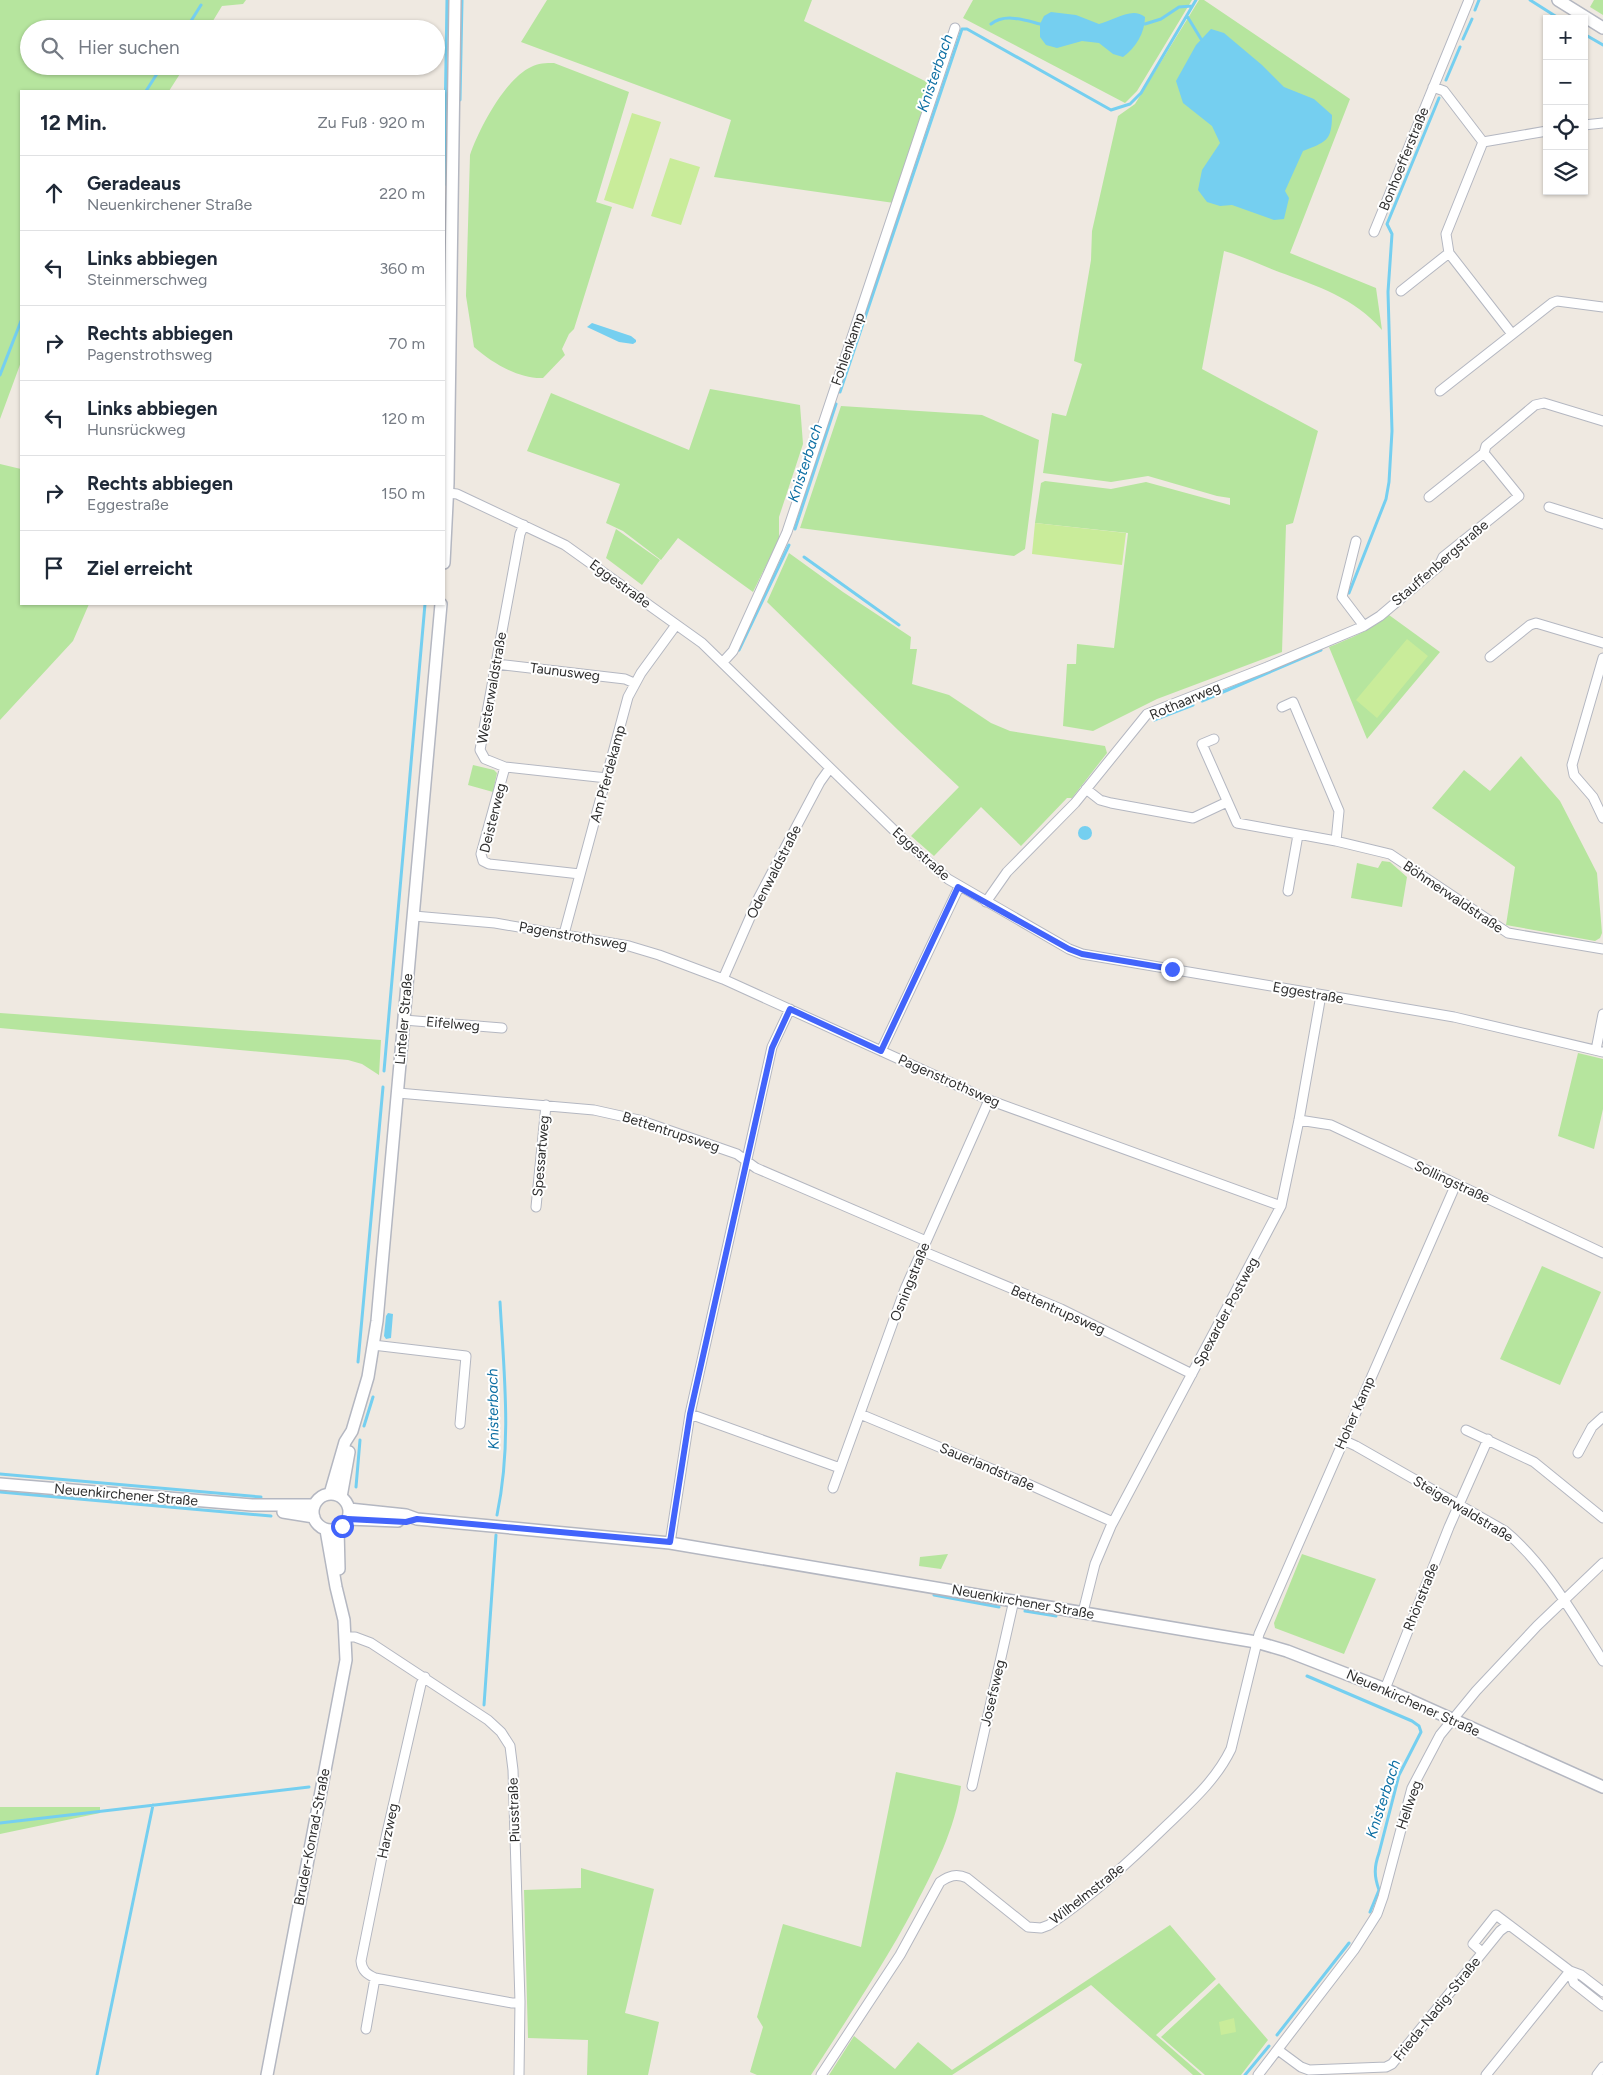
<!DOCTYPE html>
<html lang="de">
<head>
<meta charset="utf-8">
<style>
  body { margin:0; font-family:Figtree,sans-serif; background:#f2f2f3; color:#1f2937 }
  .controls { position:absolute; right:15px; top:15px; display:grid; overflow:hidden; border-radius:0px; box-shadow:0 1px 4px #0004 }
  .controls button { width:45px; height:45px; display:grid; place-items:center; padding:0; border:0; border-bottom:1px solid #e0e1e3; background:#fff; color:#1f2937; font:25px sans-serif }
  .stop { position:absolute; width:15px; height:15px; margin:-11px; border:4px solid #4264fb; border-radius:50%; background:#fff }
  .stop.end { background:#4264fb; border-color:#fff; box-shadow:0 1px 5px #0008 }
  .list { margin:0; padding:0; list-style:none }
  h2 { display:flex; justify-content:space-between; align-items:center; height:65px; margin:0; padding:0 20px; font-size:21px }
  h2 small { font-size:16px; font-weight:400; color:#747a83 }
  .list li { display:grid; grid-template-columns:32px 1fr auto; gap:15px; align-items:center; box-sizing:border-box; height:75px; padding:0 20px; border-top:1px solid #e0e1e3 }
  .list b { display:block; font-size:19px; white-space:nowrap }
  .list p { margin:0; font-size:16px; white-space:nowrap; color:#747a83 }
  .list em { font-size:16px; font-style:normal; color:#747a83 }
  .icon { flex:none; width:28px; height:28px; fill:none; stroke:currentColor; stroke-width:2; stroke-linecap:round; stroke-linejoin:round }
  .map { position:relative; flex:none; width:1603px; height:2075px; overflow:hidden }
  .search { position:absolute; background:#fff; box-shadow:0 1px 4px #0004; left:20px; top:20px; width:425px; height:55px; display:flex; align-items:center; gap:12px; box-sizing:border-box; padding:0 18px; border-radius:28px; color:#747a83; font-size:19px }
  .panel { position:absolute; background:#fff; box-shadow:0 1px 4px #0004; left:20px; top:90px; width:425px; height:515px; border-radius:0px }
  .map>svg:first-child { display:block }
  .green { fill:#b6e59e }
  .pitch { fill:#c9ec9a }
  .water { fill:#75cff0 }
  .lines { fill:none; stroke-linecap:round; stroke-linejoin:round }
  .stream { stroke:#75cff0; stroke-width:3 }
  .street-casing { stroke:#b4b7c1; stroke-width:11 }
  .secondary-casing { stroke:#b4b7c1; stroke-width:14 }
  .street { stroke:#fff; stroke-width:9 }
  .secondary { stroke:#fff; stroke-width:11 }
  .route { stroke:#4264fb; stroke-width:6 }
  .labels { text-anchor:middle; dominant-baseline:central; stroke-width:4; stroke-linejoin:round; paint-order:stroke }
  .street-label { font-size:14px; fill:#2e2e2e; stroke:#fff }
  .water-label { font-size:15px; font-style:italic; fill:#0d6fa3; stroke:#fff }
</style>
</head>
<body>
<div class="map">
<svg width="1603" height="2075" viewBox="0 0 1603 2075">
  <rect width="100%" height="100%" fill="#efe9e1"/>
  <!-- green -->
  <path class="green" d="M0,0H246L243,4L222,6L208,29H29V66H185L169,91H21V362L0,419Z
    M547,0H812L804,21L933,85L894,203L714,177L731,120L521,42Z
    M973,0H1192L1137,91L1125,103L963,18Z
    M1199,0H1204L1350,99L1290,253L1376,288L1382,330C1355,298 1317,286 1279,272C1261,265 1242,256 1224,251L1202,369L1318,431L1293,523L1286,525L1282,652L1157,699L1093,731L1063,726L1067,664H1076L1077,644L1114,648L1128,533L1035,523L1041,483L1045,481L1111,489L1146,482L1230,505V498L1217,496L1148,476L1111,482L1043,473L1052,413L1066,416L1082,364L1074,361L1091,260L1092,231L1118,116L1135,104Z
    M1594,0H1603V15L1590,7Z
    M554,63L629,92L596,202L612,207L574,329L569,334L562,349L565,355L543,378C519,379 492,363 474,347L466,296L470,155C479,129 505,79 531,67C538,63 546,63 554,63Z
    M710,389L800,405L803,444L779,517V539L753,592L678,538L661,560L623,531L606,523L620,484L527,451L551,393L689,450Z
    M841,406L982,415L1039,440L1025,549L1014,556L800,528Z
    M0,464L21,469V604H89L73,641L0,720Z
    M616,529L660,560L642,585L606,558Z
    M789,553L843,592L911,637L910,649H917L912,684L949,695L991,723L1010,731L1105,746L1107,753L1072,798H1067L1021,846L981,807L934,856L911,836L959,787L898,730L767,602Z
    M1389,615L1440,652L1367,739L1329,647C1351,638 1371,630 1389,615Z
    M1521,756L1560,801L1597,873L1602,933L1600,938L1595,941L1506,925L1515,867L1432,808L1464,770L1490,791Z
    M473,765L494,770L497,773L493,792L468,785Z
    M1382,861L1390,862L1407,877L1402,907L1351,898L1357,863L1378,868Z
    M0,1013L381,1040L379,1075L362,1064L348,1060L0,1028Z
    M1578,1053L1603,1059V1109L1594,1149L1558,1136Z
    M1542,1266L1601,1292L1560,1385L1500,1359Z
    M948,1554L941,1569L919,1566L920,1557Z
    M1302,1554L1376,1579L1344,1654L1275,1628L1274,1623Z
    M896,1772L961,1786C955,1829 935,1868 915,1906C884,1965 847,2019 811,2075H757L750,2072L763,2027L757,2017L783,1924L861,1947Z
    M0,1807H100V1813L0,1834Z
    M581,1868L654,1889L625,2013L659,2022L648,2075H587L588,2040L528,2038L524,1890L581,1888Z
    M1170,1925L1216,1979L1156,2035L1202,2075H1193L1091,1985L952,2075H829L854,2036L895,2069L918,2042L952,2070Z
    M1219,1983L1268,2040L1241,2075H1205L1161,2037Z"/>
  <!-- pitch -->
  <path class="pitch" d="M632,113L661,122L633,209L604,200Z
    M670,158L700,167L681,225L651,216Z
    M1035,523L1126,533L1122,565L1032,554Z
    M1407,639L1428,656L1377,718L1356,700Z
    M1234,2018L1236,2032L1221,2035L1219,2022Z"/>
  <!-- water -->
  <path class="water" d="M1051,12L1076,15L1099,24C1113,21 1132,6 1145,17C1145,32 1136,48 1123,57L1113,54L1099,43L1082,41L1057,48L1046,45L1040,37V24L1044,16Z
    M1211,29L1224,33L1262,65L1284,87L1314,99L1332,115C1332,142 1325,142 1303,151L1285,191L1289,198L1284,219L1274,220L1232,205L1220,206L1207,202L1198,190L1202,170L1220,143L1212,126L1183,103L1176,81L1196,45Z
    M592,323L631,336L636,340V342L633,344L619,342L587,327Z
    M1078 833a7 7 0 1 1 14 0a7 7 0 1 1-14 0Z
    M388,1313L393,1314L391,1338L386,1339L384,1336L386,1316Z"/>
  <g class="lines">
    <!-- stream -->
    <path class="stream" d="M1530,0L1560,19
      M1475,10L1479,0
      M1187,16L1201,39
      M991,24C1005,13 1024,20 1040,24
      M1145,24L1161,19L1179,7L1192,6
      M186,29L201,5
      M1584,34L1603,45
      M1463,39L1472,19
      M1446,80L1460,47
      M146,91L162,66
      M460,100L462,0
      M444,185L447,0
      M0,375L21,321
      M840,392L962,29H967L1111,110L1130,104L1141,93L1196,0
      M795,529L836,404
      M804,557L899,625
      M1349,593L1386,499L1389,482L1392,431L1388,292L1392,234L1387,224L1439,98
      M739,650L789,545
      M1202,701L1321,650
      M1154,720L1193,705
      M384,1071L425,604
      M358,1362L383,1087
      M364,1426L373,1397
      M0,1474L261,1497
      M356,1487L360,1440
      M0,1492L271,1516
      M497,1515C512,1444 504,1373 500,1302
      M934,1595L999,1607
      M1025,1611L1056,1616
      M1307,1676L1412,1721L1419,1726L1421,1732L1399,1775L1379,1853C1374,1867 1374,1876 1379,1890L1370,1912
      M484,1705L496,1535
      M0,1823L309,1787
      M1277,2035L1349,1943
      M97,2075L153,1805
      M1245,2075L1269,2046"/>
    <defs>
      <path id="street" d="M1433,87L1444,91L1483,142
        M1584,125L1603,123
        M1483,142L1446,234L1449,253L1512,334
        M1483,142L1547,131
        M1374,232L1469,0
        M1401,291L1449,253
        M1440,391L1552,303L1557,301L1603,307
        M448,493L457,494L565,545L702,643L905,841L948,879L1069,949L1082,954L1454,1017L1603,1052
        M1429,497L1484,453L1486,446L1535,405L1544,403L1603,421
        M1549,507L1603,524
        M524,525L520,534L480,750L485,759L505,767L607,778
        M1356,541L1342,597L1364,626
        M1490,657L1530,625L1536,623L1603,643
        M1603,658L1572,765L1574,775L1593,797L1603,818
        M723,662L733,651L787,532L955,28
        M496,664L625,679L634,683
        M1282,707L1293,702L1339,811L1336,841
        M1214,739L1202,744L1237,823L1336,841L1390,854L1508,933L1603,949
        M505,767L481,854L483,861L489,864L580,874
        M1086,789L1100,800L1111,803L1193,818L1227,802
        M1288,891L1298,835
        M986,902L1007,872L1075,803L1147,714L1267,667L1364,626L1380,616L1439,566L1443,557L1519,496L1484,453
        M414,916L495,923L629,946L659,955L723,979L989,1100L1281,1206
        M564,934L628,697L641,673L676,625
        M723,979L759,897L820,782L830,768
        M404,1020L502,1028
        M1596,1050L1603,1014
        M881,1051L959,887
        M398,1093L594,1110L639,1120L737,1154L756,1168L926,1241
        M1299,1120L1331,1125L1603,1253
        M536,1207L546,1105
        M922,1251L1061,1309L1192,1374
        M373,1345L466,1356L460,1424
        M690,1414L840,1468
        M860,1414L1028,1484L1113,1522
        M1466,1430L1534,1462L1603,1518
        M1343,1440L1356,1446L1505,1531C1546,1565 1574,1616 1603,1661
        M1578,1453L1592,1427L1603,1417
        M833,1488L905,1289L989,1100
        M670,1543L690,1414L772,1047L790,1009
        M1083,1612L1095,1564L1111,1526L1281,1206L1299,1120L1321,995
        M346,1637H355L371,1643L488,1720L501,1732L510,1746L513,1770L520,2002L519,2075
        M425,1677L421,1684L386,1837L361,1961C362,1971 367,1974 375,1978L512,2003L520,2002
        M1385,1689L1449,1527L1488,1439
        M972,1786L1014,1600
        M1482,1952L1473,1944L1496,1915L1570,1971L1581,1975L1603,1992
        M1570,1971L1574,1983L1603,2006
        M366,2029L375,1978
        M1278,2050L1301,2067L1309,2070L1386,2067L1392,2064L1500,1931L1508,1925
        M821,2075L900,1955L940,1882C949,1876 956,1873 967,1878L1028,1927L1041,1928L1049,1925C1092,1896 1130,1861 1167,1825C1191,1802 1216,1780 1231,1749L1259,1634L1456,1184
        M1258,2075L1354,1950L1377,1914L1383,1897L1412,1788L1440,1735L1476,1691L1537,1626L1603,1563
        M1486,2075L1570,1971
        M1597,2075L1603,2067"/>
      <path id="secondary" d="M1558,0L1603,28
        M444,563L448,483L455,0
        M0,1484L252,1505H314
        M330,1494L345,1442L352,1431L368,1377L377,1321L441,604
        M313 1512a18 18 0 1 1 36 0a18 18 0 1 1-36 0Z
        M341,1497L349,1452
        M349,1509L406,1515L417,1519L670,1543L1256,1642L1287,1651L1385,1689L1603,1787
        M283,1512L314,1517
        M348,1519L398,1521
        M338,1529L339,1569
        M267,2075L346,1660L344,1620L336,1587L326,1530"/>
    </defs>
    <!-- street casing -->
    <use href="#street" class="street-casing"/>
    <!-- secondary casing -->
    <use href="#secondary" class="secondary-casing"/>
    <!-- street -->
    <use href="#street" class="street"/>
    <!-- secondary -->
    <use href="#secondary" class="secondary"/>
  </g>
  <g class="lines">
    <!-- route -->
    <path class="route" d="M342,1526L348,1519L406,1522L417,1519L670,1542L690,1414L772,1048L790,1009L881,1051L958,887L1069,949L1082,954L1172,969"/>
  </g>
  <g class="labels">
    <!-- street labels -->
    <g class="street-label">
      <text transform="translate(1404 159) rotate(-68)">Bonhoefferstraße</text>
      <text transform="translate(848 349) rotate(-71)">Fohlenkamp</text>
      <text transform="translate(1440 563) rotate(-41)">Stauffenbergstraße</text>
      <text transform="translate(620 584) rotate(36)">Eggestraße</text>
      <text transform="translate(565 672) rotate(7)">Taunusweg</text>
      <text transform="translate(492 688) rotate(-80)">Westerwaldstraße</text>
      <text transform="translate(1185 701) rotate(-23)">Rothaarweg</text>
      <text transform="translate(608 774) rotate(-75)">Am Pferdekamp</text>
      <text transform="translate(493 818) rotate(-76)">Deisterweg</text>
      <text transform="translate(921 854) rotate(42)">Eggestraße</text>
      <text transform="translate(774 872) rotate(-63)">Odenwaldstraße</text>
      <text transform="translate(1453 897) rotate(34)">Böhmerwaldstraße</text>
      <text transform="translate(573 936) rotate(10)">Pagenstrothsweg</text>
      <text transform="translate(1308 993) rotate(10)">Eggestraße</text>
      <text transform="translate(404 1019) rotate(-85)">Linteler Straße</text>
      <text transform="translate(453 1024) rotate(5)">Eifelweg</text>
      <text transform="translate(949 1081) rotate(24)">Pagenstrothsweg</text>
      <text transform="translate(671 1132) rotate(18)">Bettentrupsweg</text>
      <text transform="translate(541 1156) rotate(-85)">Spessartweg</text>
      <text transform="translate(1452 1182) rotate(25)">Sollingstraße</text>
      <text transform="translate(910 1282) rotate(-68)">Osningstraße</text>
      <text transform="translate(1058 1310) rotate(24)">Bettentrupsweg</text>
      <text transform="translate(1226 1312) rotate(-62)">Spexarder Postweg</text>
      <text transform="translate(1355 1413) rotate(-66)">Hoher Kamp</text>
      <text transform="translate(987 1467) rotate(23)">Sauerlandstraße</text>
      <text transform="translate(126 1495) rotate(5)">Neuenkirchener Straße</text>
      <text transform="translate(1463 1509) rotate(31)">Steigerwaldstraße</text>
      <text transform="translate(1421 1597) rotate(-68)">Rhönstraße</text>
      <text transform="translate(1023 1602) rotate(10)">Neuenkirchener Straße</text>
      <text transform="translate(993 1693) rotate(-77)">Josefsweg</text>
      <text transform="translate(1413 1703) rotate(24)">Neuenkirchener Straße</text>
      <text transform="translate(1409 1805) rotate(-71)">Hellweg</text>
      <text transform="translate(514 1810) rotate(-92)">Piusstraße</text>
      <text transform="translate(388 1831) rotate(-78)">Harzweg</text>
      <text transform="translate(312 1837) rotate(-79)">Bruder-Konrad-Straße</text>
      <text transform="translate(1087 1894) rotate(-38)">Wilhelmstraße</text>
      <text transform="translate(1437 2009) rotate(-51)">Frieda-Nadig-Straße</text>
    </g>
    <!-- water labels -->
    <g class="water-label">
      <text transform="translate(935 73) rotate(-71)">Knisterbach</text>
      <text transform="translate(805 463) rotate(-72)">Knisterbach</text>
      <text transform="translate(493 1409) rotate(-91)">Knisterbach</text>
      <text transform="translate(1383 1799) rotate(-72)">Knisterbach</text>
    </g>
  </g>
</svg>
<div class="controls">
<button>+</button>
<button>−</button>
<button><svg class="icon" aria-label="locate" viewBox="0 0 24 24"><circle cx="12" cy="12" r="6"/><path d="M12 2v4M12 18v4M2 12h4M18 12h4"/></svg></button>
<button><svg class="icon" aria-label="layers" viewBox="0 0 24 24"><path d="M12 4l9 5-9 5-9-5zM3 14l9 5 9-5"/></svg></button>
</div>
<div class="stop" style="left:342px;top:1526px"></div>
<div class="stop end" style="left:1172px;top:969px"></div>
<div class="search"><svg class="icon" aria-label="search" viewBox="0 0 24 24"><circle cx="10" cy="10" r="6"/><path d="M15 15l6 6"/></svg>Hier suchen</div>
<section class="panel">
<h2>12 Min.<small>Zu Fuß · 920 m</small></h2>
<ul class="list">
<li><svg class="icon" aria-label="ahead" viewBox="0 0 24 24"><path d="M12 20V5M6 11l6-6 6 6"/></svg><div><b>Geradeaus</b><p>Neuenkirchener Straße</p></div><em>220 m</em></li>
<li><svg class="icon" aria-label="left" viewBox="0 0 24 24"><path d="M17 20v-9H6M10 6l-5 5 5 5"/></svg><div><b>Links abbiegen</b><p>Steinmerschweg</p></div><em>360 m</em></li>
<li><svg class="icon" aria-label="right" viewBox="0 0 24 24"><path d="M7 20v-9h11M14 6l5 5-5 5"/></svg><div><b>Rechts abbiegen</b><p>Pagenstrothsweg</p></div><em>70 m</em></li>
<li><svg class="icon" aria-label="left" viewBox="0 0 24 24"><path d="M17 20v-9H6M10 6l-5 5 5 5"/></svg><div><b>Links abbiegen</b><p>Hunsrückweg</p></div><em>120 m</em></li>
<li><svg class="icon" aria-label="right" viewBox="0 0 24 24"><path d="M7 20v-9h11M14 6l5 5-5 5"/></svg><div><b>Rechts abbiegen</b><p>Eggestraße</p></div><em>150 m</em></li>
<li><svg class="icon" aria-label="arrive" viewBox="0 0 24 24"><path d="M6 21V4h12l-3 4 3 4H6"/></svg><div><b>Ziel erreicht</b></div></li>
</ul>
</section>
</div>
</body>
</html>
